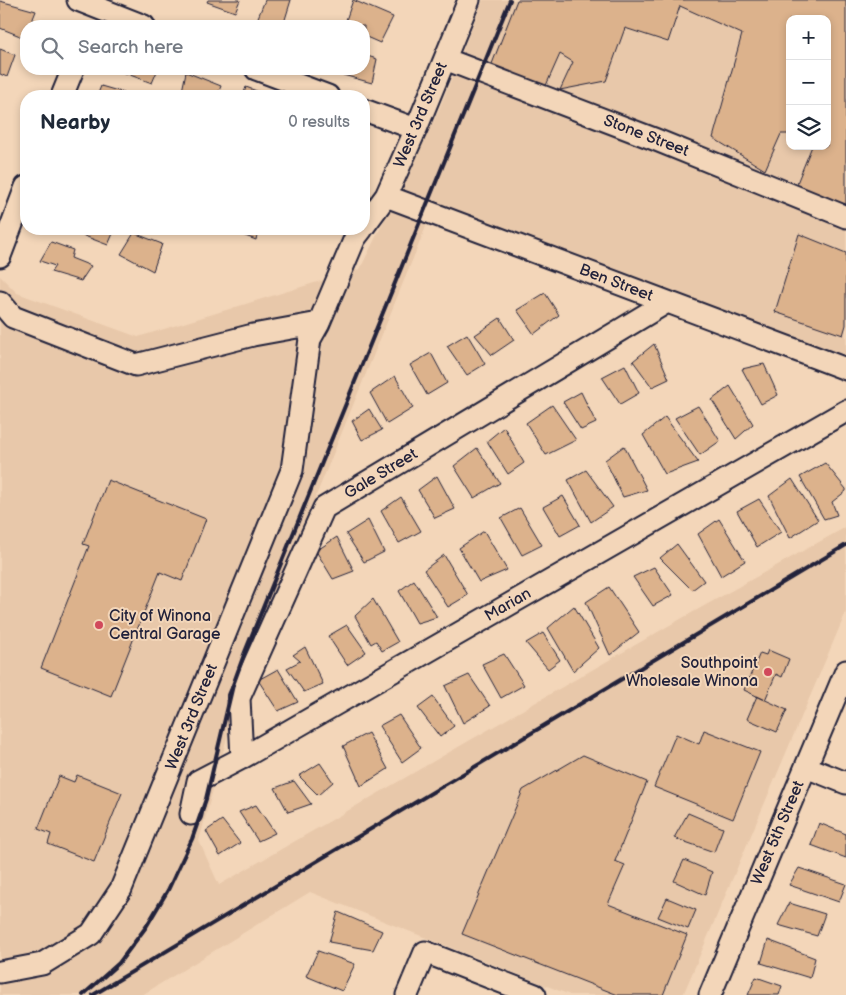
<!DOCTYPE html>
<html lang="en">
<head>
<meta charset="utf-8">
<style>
  body { margin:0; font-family:"Balsamiq Sans",sans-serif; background:#f6f6f7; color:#1f2937 }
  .controls { position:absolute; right:15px; top:15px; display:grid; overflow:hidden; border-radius:10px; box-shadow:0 2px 8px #0003 }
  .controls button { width:45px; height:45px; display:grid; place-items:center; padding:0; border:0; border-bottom:1px solid #e0e1e3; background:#fff; color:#1f2937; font:25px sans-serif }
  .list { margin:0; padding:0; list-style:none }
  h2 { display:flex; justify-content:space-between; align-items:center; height:65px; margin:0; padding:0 20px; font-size:21px }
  h2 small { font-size:16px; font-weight:400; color:#747a83 }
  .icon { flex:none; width:28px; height:28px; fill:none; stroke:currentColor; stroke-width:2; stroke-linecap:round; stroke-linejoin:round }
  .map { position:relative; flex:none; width:846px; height:995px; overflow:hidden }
  .search { position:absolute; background:#fff; box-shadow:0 2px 8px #0003; left:20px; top:20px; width:350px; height:55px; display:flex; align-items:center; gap:12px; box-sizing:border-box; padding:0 18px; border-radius:20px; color:#747a83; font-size:19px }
  .panel { position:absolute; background:#fff; box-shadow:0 2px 8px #0003; left:20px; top:90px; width:350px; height:145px; border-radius:20px }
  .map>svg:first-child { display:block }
  .built { fill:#e8c8aa; fill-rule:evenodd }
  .building { fill:#dcb28c; stroke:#22223b }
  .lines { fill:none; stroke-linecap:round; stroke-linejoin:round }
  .minor-casing { stroke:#22223b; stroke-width:25 }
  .minor { stroke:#f3d6b9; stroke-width:21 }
  .rail { stroke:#22223b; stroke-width:4 }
  .poi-dot { fill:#d1495b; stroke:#f3d6b9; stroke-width:2 }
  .labels { text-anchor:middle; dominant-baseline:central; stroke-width:4; stroke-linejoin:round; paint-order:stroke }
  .street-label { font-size:16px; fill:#22223b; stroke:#f3d6b9 }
  .poi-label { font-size:16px; fill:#22223b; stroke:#f3d6b9; text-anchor:start }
</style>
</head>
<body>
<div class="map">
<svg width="846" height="995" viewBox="0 0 846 995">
  <rect width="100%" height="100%" fill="#f3d6b9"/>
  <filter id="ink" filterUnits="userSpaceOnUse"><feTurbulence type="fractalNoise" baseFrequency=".02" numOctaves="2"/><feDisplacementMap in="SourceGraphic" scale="10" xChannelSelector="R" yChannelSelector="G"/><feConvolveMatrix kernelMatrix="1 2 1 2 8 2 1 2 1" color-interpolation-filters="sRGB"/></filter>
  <g filter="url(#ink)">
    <!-- built -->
    <path class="built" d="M483,0H846V359L434,207L246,667L199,841L219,885L670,625L846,527V612L683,995H570L310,892L142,995H0V276L17,293L138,337L360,269L438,112ZM790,19H827V146H790Z"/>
    <!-- building -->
    <path class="building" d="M208,0H240L235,12L207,2Z
      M265,0H291L283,26H271L257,20Z
      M353,0L393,17L380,43L364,36V26H344Z
      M517,0H846V209L795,188L812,146H827V19H790V134H781L765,170L713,138L742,34L680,6L668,42L625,28L606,81L560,90L573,62L560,54L544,90L490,69Z
      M0,1L36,11L30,26H26V35L25,38L0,28Z
      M0,49L15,55L7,77L0,74Z
      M364,55L377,59L372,83L343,75L344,69H364Z
      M120,69H158L152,83L119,71Z
      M186,72L221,86L217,96H181Z
      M101,86L135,96H97Z
      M246,87L267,95V96H243Z
      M66,229H115L108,245Z
      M229,229H258L256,240L229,230Z
      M134,233L162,244L153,271L121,254Z
      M799,234L846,253V325L843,335L775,312Z
      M51,242L73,250L71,258L91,266L81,281L51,272L55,266L40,261Z
      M545,293L559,315L534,334L517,310Z
      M500,318L514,340L492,355L475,335Z
      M467,334L485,364L467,375L447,346Z
      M654,344L669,379L652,387L633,361Z
      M431,353L447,383L427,395L410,365Z
      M764,364L778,395L761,404L742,369Z
      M625,365L639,393L620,404L602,377Z
      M395,376L413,408L387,424L370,393Z
      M730,386L753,424L736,439L712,400Z
      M581,392L596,423L581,430L563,402Z
      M552,405L576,440L546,455L526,423Z
      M698,406L720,441L700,455L675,418Z
      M369,409L382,430L362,440L352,421Z
      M665,417L698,462L665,474L643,435Z
      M504,427L524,463L508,474L487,441Z
      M624,446L647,490L623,497L605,460Z
      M477,448L500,483L474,498L454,466Z
      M825,463L846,489V491L832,502L837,515L824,519L800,477Z
      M586,470L613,507L591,522L568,480Z
      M437,476L455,509L435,518L418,490Z
      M792,479L818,520L790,538L769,496Z
      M108,480L206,519L182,581L160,572L111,696L41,668L89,546L83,544Z
      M563,496L580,525L560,536L543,507Z
      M401,497L421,531L399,543L381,511Z
      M759,499L781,532L757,547L737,511Z
      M520,508L542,545L522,555L501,518Z
      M719,519L745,561L721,576L698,534Z
      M368,520L384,552L364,562L346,534Z
      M484,531L507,570L479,582L459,548Z
      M337,537L354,571L333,579L316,551Z
      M677,544L704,581L692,590L660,558Z
      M444,555L468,595L448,607L424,570Z
      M654,567L673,595L653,606L633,577Z
      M414,580L437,617L417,623L399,591Z
      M609,587L639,632L610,655L586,602Z
      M373,599L398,642L382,651L376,641L371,644L355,616Z
      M574,606L599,648L573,671L548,628Z
      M347,625L366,652L347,665L328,636Z
      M543,633L560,660L548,669L526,643Z
      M305,647L323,684L304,692L287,668L300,661L293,655Z
      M768,650L789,659L782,677L776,674L765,700L744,690L760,653L766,655Z
      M504,654L524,685L501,698L482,664Z
      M278,669L298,702L278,711L258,680Z
      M469,675L490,706L463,723L445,686Z
      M757,696L787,710L777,732L747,719Z
      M433,697L454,726L440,737L418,708Z
      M399,715L421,748L402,762L379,726Z
      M704,730L760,752L733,819L654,787L676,734L699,744Z
      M368,733L388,769L361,786L343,746Z
      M583,755L647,782L615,861L625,865L608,904L687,935L663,995H618L462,934L523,790Z
      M320,763L333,782L318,795L299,776Z
      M77,775L122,793L94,862L48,844L51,834L38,829L59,776L74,782Z
      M294,781L311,804L288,812L275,788Z
      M256,805L275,833L258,841L239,812Z
      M688,813L723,828L714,852L674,838Z
      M222,820L240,843L220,856L206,831Z
      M819,823L846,834V858L811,845Z
      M684,860L712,872L705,895L674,881Z
      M799,868L846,884L839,902L789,885Z
      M667,898L696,910L688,929L658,917Z
      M789,903L825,914L817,936L778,925Z
      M338,912L382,931L373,950L329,942Z
      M768,940L815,958L810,978L761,963Z
      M318,951L355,964L342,991L306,976Z
      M756,977L782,986L779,995H748Z"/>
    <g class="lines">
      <defs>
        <path id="minor" d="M78,0L144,26
          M445,59L654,139L846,217
          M256,69L328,96
          M62,96L73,69
          M364,110L416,129
          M386,196L846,369
          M364,226L386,196L416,129L469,0
          M0,256L26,187
          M0,302L13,317L136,365L253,335L319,323
          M242,758L239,698L324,508L667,302
          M806,767L846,783
          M191,814L198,781L242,758L846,411
          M0,972L42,964L91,934L121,889L292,470L310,339L319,323L355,238L362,229
          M407,995L425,952L535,995
          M710,995L846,671"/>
      </defs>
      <!-- minor casing -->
      <use href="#minor" class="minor-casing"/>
      <!-- minor -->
      <use href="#minor" class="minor"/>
      <!-- rail -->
      <path class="rail" d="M83,995L119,963L146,927L168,890L192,839L206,799L233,685L245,652L510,0
        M93,995L846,545"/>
    </g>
  </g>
  <!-- markers -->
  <g class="poi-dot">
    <circle cx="99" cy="625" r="5"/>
    <circle cx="768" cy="672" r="5"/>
  </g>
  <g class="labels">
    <!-- street labels -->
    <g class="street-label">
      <text transform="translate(421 115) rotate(-67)">West 3rd Street</text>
      <text transform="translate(646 136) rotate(21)">Stone Street</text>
      <text transform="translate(616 283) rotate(21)">Ben Street</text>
      <text transform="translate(381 474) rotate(-31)">Gale Street</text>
      <text transform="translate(508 605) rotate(-30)">Marian</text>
      <text transform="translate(192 717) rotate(-68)">West 3rd Street</text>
      <text transform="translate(778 833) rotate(-67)">West 5th Street</text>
    </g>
    <!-- poi labels -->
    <g class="poi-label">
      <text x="109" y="616">City of Winona<tspan x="109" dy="18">Central Garage</tspan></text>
      <text x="758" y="663" text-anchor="end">Southpoint<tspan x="758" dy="18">Wholesale Winona</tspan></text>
    </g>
  </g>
</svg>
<div class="controls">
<button>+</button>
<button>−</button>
<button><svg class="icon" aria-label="layers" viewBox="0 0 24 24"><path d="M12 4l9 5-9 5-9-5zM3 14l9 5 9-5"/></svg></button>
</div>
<div class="search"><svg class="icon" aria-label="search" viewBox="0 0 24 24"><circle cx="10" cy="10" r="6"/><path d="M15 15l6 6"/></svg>Search here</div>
<section class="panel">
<h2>Nearby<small>0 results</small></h2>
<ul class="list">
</ul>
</section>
</div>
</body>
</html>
